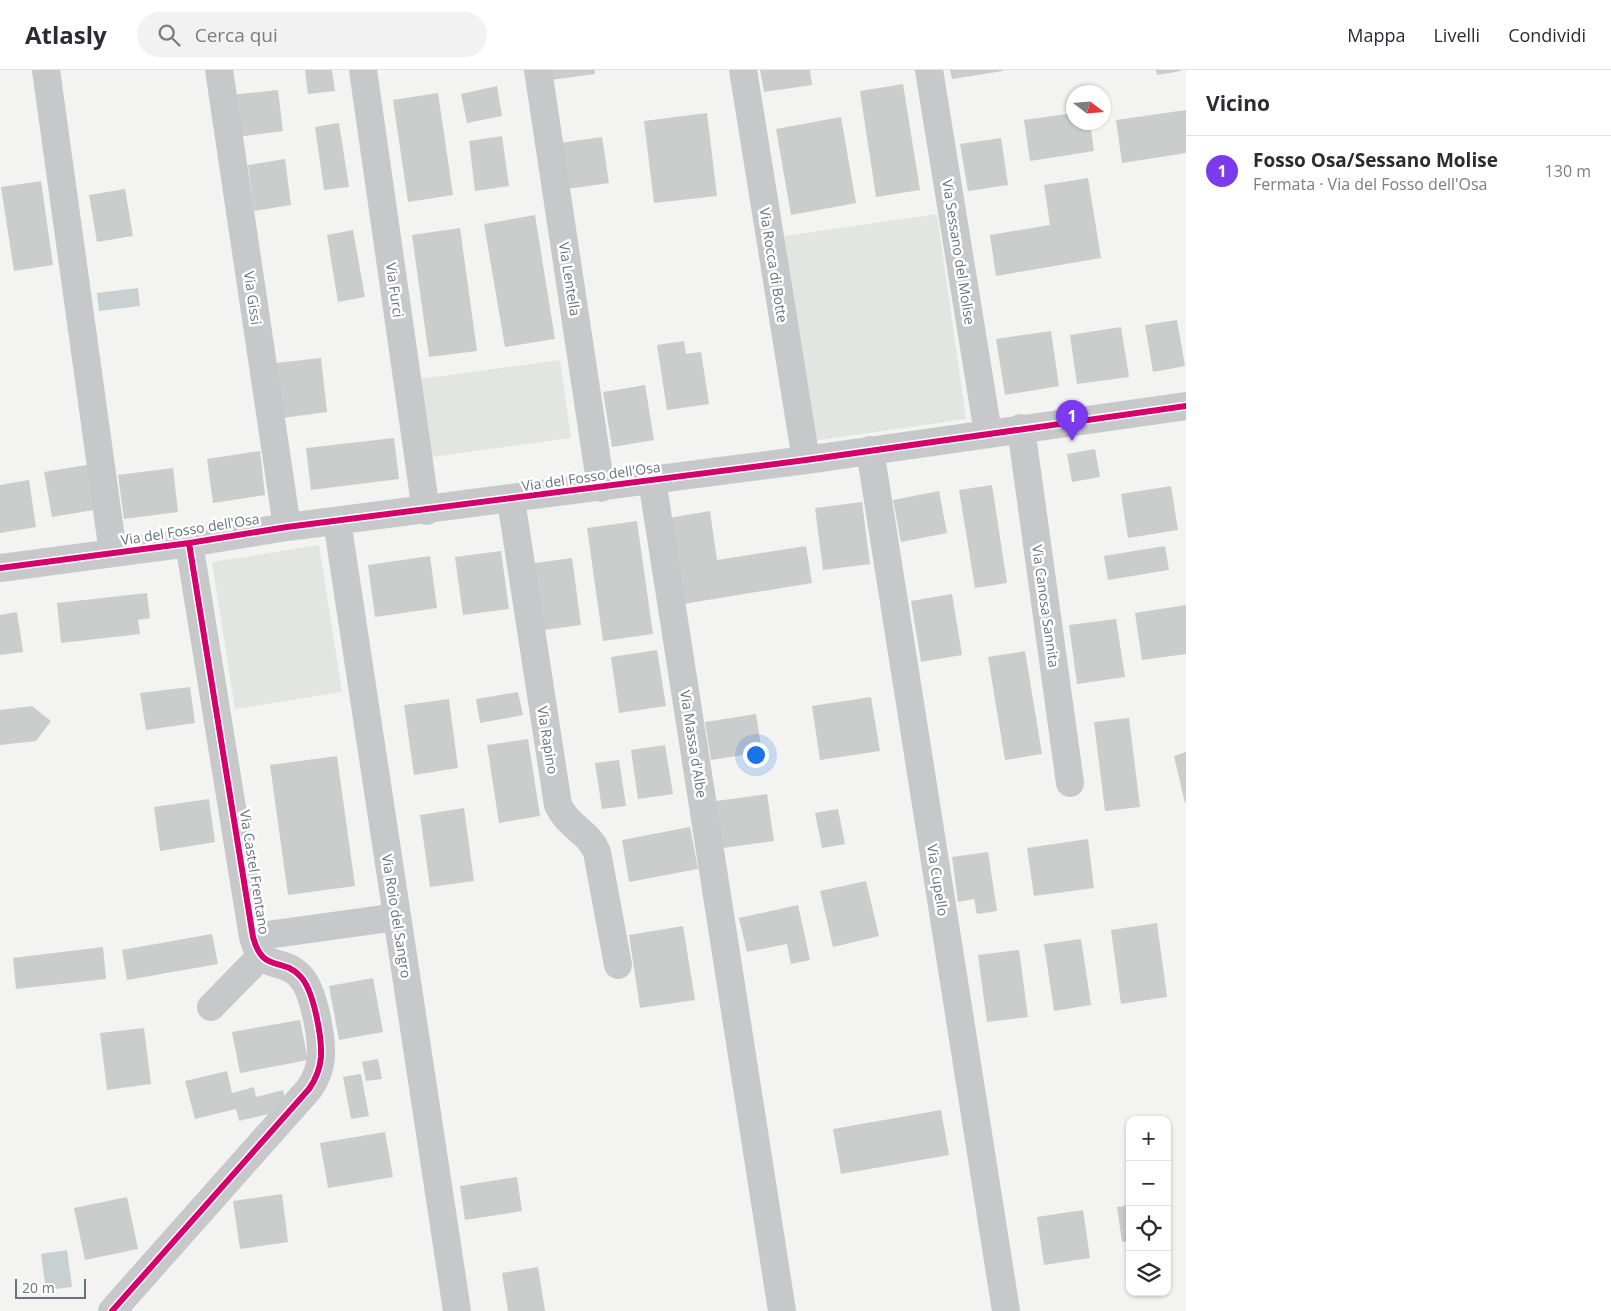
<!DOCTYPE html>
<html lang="it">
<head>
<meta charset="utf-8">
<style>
  body { margin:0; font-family:"Open Sans",sans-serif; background:#f2f2f3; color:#2b2b33 }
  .controls { position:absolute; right:15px; bottom:15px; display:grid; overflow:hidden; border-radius:10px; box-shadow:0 1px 4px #0004 }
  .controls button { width:45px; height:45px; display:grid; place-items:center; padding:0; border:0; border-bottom:1px solid #e1e1e2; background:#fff; color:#2b2b33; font:25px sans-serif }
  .compass { position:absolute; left:1066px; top:15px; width:45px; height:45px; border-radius:50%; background:#fff; box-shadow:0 1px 4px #0004; rotate:106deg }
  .scale { position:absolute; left:15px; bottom:12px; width:71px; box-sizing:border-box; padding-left:5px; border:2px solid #66737e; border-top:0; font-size:14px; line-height:18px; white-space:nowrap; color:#66737e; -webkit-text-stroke:4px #fff; paint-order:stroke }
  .you { position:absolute; left:755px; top:684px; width:18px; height:18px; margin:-12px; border:4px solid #fff; border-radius:50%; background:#1a73e8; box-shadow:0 0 0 8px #1a73e833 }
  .badge { display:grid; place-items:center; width:32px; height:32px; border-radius:50%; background:#7c3aed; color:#fff; font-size:16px; font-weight:700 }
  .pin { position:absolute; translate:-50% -41px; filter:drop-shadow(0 1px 2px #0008) }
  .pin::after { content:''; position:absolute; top:26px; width:18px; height:15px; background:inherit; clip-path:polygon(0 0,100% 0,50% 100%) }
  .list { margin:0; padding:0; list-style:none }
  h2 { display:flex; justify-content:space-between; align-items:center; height:65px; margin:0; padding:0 20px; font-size:21px }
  h2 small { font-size:16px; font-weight:400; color:#7c7c81 }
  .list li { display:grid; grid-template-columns:32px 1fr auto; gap:15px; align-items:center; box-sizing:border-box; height:70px; padding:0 20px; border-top:1px solid #e1e1e2 }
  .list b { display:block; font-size:19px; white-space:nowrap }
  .list p { margin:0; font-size:16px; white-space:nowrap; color:#7c7c81 }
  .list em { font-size:16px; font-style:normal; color:#7c7c81 }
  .icon { flex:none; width:28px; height:28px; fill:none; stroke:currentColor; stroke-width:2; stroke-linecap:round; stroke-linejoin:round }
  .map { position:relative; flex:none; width:1186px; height:1241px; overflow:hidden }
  header { display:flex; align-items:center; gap:30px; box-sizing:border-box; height:70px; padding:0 25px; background:#fff; border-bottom:1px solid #e1e1e2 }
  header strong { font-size:24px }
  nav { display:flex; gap:28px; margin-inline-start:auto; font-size:18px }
  .search { width:350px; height:45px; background:#f2f2f3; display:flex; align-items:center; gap:12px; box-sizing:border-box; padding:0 18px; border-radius:28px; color:#7c7c81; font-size:19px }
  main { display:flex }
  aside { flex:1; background:#fff }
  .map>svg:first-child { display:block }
  .green { fill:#e2e5e0 }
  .water { fill:#c8d0d2 }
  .building { fill:#cbcccc }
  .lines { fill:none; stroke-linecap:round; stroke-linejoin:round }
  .minor { stroke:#c7c8c9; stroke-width:28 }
  .cycleway-casing { stroke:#fff; stroke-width:9 }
  .cycleway { stroke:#d6006c; stroke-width:6 }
  .labels { text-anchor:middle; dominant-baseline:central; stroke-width:5; stroke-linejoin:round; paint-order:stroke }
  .street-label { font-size:14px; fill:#66737e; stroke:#fff }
</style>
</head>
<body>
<header>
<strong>Atlasly</strong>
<div class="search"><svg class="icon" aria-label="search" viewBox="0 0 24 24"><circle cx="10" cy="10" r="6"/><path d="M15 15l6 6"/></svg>Cerca qui</div>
<nav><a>Mappa</a><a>Livelli</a><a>Condividi</a></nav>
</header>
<main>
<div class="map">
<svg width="1186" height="1241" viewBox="0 0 1186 1241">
  <rect width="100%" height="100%" fill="#f3f3f1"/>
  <!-- green -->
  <path class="green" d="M937,144L966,349L813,371L784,166Z
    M560,290L571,368L431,387L420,309Z
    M319,475L342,622L235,639L212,492Z"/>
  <!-- water -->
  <path class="water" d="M138,218L140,236L99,241L97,223Z
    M67,1180L72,1217L46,1220L41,1184Z"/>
  <!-- building -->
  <path class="building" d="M305,0H332L335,21L308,24Z
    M550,0H595V4L551,10Z
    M760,0H810L812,15L764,22Z
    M950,0H1003V1L952,9Z
    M1156,0H1181V1L1157,5Z
    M903,14L920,120L876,127L860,21Z
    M497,16L502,46L467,53L461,24Z
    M278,20L283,61L237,67L231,25Z
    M438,23L453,125L408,132L393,30Z
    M1186,40V83L1122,93L1116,50Z
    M707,43L717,126L654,133L644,51Z
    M1074,43V52H1090L1094,81L1030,91L1024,50Z
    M841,47L856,133L791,145L776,59Z
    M339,53L349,117L324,120L315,57Z
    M502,66L509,116L475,121L469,71Z
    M602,67L609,113L567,119L560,73Z
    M1001,68L1008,115L968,121L960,74Z
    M285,89L291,135L254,141L248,95Z
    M1088,108L1101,188L996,206L990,165L1050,155L1044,115Z
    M41,111L53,195L14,201L1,117Z
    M125,119L133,166L97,172L89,125Z
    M535,145L555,269L505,277L484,154Z
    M460,158L477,281L429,287L412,165Z
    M353,160L365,227L338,232L327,165Z
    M1177,250L1185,296L1153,302L1145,255Z
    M1121,257L1129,307L1077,314L1070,265Z
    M1051,261L1059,316L1005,325L996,269Z
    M684,271L686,284L701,282L709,334L667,340L657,275Z
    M321,288L327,342L283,348L276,293Z
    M645,315L654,370L612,377L603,322Z
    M394,368L399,409L311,420L306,378Z
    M1095,379L1100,407L1072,412L1067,384Z
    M260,381L265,425L213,433L207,389Z
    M93,394L97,418L90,419L94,440L52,447L44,402Z
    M173,398L178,442L124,449L118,405Z
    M29,410L36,457L0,463V415Z
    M992,415L1007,513L975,518L959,420Z
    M1171,416L1178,460L1128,468L1121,424Z
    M939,421L947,463L901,472L893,430Z
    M862,432L870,494L823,500L815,438Z
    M710,441L717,490L806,476L812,513L683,534L669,448Z
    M637,451L653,564L603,571L587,458Z
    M1165,476L1169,500L1108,510L1104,486Z
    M501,481L509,539L463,545L455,487Z
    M430,486L437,538L375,547L368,495Z
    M572,488L581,555L537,561L528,494Z
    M147,523L150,548L138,550L140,564L61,573L57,533Z
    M952,524L962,585L921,592L911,531Z
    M1186,535V584L1142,590L1135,543Z
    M17,542L23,582L0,585V545Z
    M1116,549L1125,607L1077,614L1069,555Z
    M657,580L666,636L619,643L611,587Z
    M1025,581L1042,684L1005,690L988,587Z
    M190,617L195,653L146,660L140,623Z
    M518,622L523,645L480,653L476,629Z
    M871,627L880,681L820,690L812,636Z
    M449,629L458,698L414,705L404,635Z
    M32,636L51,651L36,671L0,675V640Z
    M756,644L762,682L711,690L705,652Z
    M1129,648L1140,737L1105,741L1094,652Z
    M528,669L540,746L499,753L487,675Z
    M665,675L673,724L638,729L631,680Z
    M1186,682V732L1185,733L1174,686Z
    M337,686L355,816L288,825L270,695Z
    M619,690L626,736L602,739L595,693Z
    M767,724L774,771L723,778L716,731Z
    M209,729L215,772L160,781L154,737Z
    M464,738L474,811L430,817L420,745Z
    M838,739L845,774L822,778L815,743Z
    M690,757L698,799L629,812L622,770Z
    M1088,769L1094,818L1034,826L1027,778Z
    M988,782L997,841L977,844L974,829L958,832L952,787Z
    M866,811L879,866L833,877L820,821Z
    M798,835L810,890L791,894L787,874L747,882L739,848Z
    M1157,853L1167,927L1121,934L1111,860Z
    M683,856L695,930L640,938L629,865Z
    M212,864L218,894L127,910L122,880Z
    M1081,869L1091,935L1054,941L1044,874Z
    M103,877L106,909L16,919L13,888Z
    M1019,880L1028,947L987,952L978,885Z
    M373,908L383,962L339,970L329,916Z
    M300,950L308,990L240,1003L232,962Z
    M144,958L151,1014L107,1020L100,963Z
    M378,989L382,1009L366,1011L362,992Z
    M227,1001L232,1023L254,1017L256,1027L283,1020L286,1032L277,1042L239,1051L236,1039L195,1049L185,1011Z
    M361,1004L369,1046L351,1049L343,1007Z
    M941,1040L949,1085L841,1104L833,1059Z
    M385,1062L393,1107L328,1118L320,1073Z
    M517,1107L522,1141L465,1150L460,1116Z
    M282,1124L288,1172L240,1179L233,1131Z
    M127,1127L138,1179L85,1190L74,1138Z
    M1130,1135V1170L1122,1172L1117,1137Z
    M1083,1140L1090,1188L1044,1195L1037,1147Z
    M538,1197L545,1241H508L502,1203Z"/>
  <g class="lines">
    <!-- minor -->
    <path class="minor" d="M46,0L113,483
      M219,0L287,457
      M363,0L426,441
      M538,0L601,418
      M743,0L806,390
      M929,0L988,363
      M1021,358L1070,713
      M870,380L1006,1241
      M652,410L782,1241
      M511,430L558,735C569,758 588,761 597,782L618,895
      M337,451L457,1241
      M0,498L189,473L287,457L806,390L1186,336
      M253,867L397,847
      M211,937L261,886
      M112,1241L309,1019C316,1009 320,999 321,987C322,968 314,920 300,906C281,886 263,904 253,867L189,473"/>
    <defs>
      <path id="cycleway" d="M0,498L189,473L287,457L806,390L1186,336
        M112,1241L309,1019C316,1009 320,999 321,987C322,968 314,920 300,906C281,886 263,904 253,867L189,473"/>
    </defs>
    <!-- cycleway casing -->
    <use href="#cycleway" class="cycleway-casing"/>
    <!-- cycleway -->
    <use href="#cycleway" class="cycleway"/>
  </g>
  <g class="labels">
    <!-- street labels -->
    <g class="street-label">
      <text transform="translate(959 182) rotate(81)">Via Sessano del Molise</text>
      <text transform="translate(774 195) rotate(81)">Via Rocca di Botte</text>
      <text transform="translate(570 209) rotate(81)">Via Lentella</text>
      <text transform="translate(395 220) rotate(82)">Via Furci</text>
      <text transform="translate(253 228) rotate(82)">Via Gissi</text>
      <text transform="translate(591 406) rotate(-8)">Via del Fosso dell'Osa</text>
      <text transform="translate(190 459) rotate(-9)">Via del Fosso dell'Osa</text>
      <text transform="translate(1046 536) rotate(82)">Via Canosa Sannita</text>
      <text transform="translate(548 670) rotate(81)">Via Rapino</text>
      <text transform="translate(694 674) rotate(81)">Via Massa d'Albe</text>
      <text transform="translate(255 802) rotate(81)">Via Castel Frentano</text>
      <text transform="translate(938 810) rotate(81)">Via Cupello</text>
      <text transform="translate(397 846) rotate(81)">Via Roio del Sangro</text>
    </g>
  </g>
</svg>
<div class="controls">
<button>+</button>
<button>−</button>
<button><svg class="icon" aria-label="locate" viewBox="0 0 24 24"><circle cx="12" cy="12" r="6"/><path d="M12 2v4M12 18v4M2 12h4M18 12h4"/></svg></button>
<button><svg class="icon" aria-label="layers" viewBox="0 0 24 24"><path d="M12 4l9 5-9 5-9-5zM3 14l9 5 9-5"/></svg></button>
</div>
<svg class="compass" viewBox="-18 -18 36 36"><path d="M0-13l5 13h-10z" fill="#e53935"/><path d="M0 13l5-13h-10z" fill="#7c7c81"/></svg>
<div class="scale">20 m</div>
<div class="you"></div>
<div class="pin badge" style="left:1072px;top:371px">1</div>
</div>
<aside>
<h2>Vicino<small></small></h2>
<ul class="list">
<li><span class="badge">1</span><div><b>Fosso Osa/Sessano Molise</b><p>Fermata · Via del Fosso dell'Osa</p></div><em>130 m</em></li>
</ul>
</aside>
</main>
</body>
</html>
